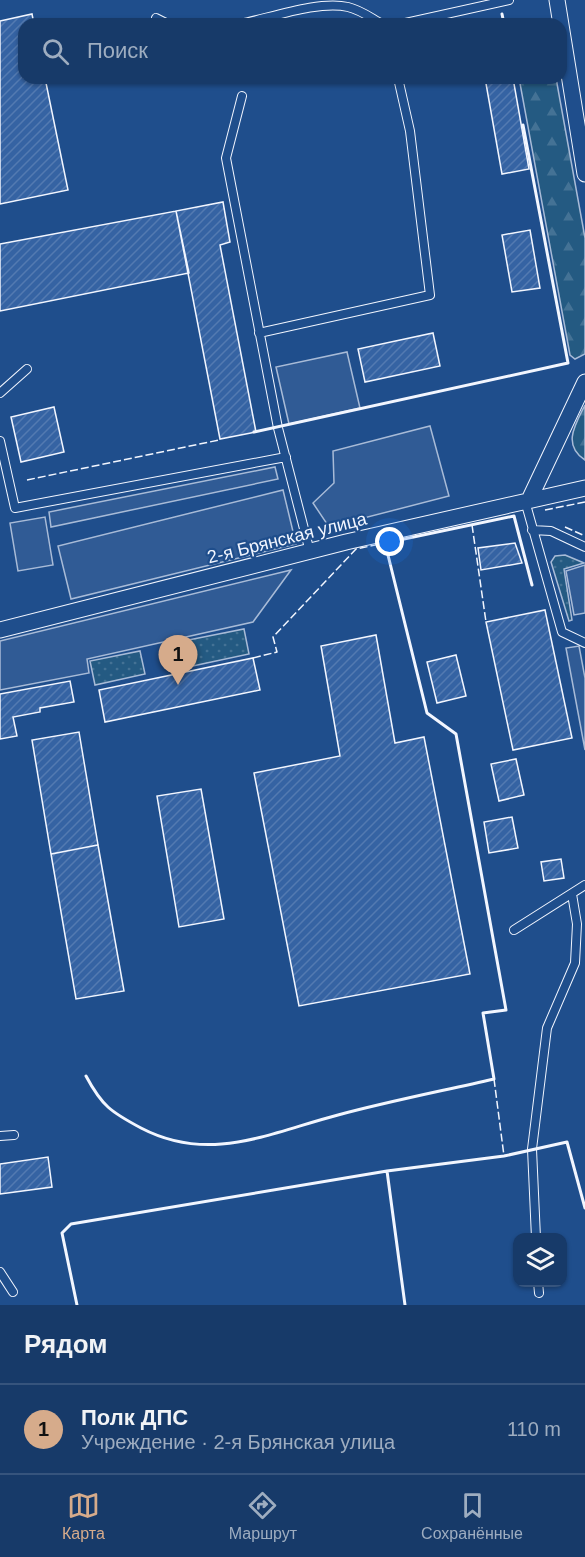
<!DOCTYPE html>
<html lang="ru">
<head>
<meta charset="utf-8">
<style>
  body { margin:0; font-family:Arial,sans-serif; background:#20416f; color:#f1f3f6 }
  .controls { position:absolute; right:18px; bottom:18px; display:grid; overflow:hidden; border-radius:12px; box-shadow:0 2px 4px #0004 }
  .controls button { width:54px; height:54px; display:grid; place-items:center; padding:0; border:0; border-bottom:2px solid #36547d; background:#173a69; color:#f1f3f6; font:30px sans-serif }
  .you { position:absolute; left:390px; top:542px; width:21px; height:21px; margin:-15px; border:4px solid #fff; border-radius:50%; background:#1a73e8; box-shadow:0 0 0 9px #1a73e833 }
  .badge { display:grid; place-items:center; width:39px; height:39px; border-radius:50%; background:#d6ab8b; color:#111; font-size:20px; font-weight:700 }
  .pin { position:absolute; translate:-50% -50px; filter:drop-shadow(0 2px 3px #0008) }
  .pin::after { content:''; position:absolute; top:32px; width:21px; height:18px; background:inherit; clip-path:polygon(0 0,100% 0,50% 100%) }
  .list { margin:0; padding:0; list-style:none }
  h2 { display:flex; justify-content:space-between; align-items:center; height:78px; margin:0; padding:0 24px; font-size:26px }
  h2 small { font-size:20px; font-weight:400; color:#9eadc0 }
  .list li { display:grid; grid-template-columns:39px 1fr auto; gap:18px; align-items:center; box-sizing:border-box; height:90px; padding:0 24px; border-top:2px solid #36547d }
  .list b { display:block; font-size:22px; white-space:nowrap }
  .list p { margin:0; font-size:20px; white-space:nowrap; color:#9eadc0 }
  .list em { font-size:20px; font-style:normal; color:#9eadc0 }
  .icon { flex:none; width:33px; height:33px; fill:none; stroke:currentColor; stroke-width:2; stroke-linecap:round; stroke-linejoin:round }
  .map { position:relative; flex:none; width:585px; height:1305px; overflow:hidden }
  .search { position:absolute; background:#173a69; box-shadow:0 2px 4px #0004; left:18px; right:18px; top:18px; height:66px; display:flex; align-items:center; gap:15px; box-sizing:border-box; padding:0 21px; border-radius:18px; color:#9eadc0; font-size:22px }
  .sheet { height:168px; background:#173a69 }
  nav { display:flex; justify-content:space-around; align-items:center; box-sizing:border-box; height:84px; border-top:2px solid #36547d; background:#173a69; font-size:16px; color:#9eadc0 }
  nav a { display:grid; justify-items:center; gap:3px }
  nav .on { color:#d6ab8b }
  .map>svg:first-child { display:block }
  .grass { fill:url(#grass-dots); stroke:#a8bbd7; stroke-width:1.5 }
  .forest { fill:url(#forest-firs); stroke:#a8bbd7; stroke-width:1.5 }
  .parking { fill:#305b95; stroke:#a8bbd7; stroke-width:1.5 }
  .building { fill:url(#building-hatch); stroke:#f2f6ff; stroke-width:1.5 }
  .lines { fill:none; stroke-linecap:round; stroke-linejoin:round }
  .lane-casing { stroke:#f2f6ff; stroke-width:10 }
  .street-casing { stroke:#f2f6ff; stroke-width:17 }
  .lane { stroke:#1f4e8c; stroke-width:8 }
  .street { stroke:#1f4e8c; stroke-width:15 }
  .fence { stroke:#f2f6ff; stroke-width:1.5; stroke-dasharray:8 3; stroke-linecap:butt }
  .wall { stroke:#f2f6ff; stroke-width:3 }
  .labels { text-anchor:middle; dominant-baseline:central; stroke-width:4.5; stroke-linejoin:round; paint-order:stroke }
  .street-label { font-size:18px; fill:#f2f6ff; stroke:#1f4e8c }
</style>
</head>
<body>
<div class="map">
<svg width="585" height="1305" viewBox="0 0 585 1305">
  <defs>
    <pattern id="grass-dots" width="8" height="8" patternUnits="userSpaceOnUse" patternTransform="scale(1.5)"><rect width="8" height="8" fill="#245a82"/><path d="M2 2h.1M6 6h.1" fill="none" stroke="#447295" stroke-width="1.8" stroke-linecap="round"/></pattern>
    <pattern id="forest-firs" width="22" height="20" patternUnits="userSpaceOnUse" patternTransform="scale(1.5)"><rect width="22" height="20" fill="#245a82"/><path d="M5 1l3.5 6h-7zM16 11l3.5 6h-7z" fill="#447295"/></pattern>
    <pattern id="building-hatch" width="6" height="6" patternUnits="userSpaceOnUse" patternTransform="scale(1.5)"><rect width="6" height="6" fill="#3563a3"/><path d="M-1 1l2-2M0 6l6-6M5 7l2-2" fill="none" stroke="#537ab1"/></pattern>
  </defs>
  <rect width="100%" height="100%" fill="#1f4e8c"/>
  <!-- grass -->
  <path class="grass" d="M565,555L584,563L564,569L572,620L569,621L551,562L555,556Z
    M244,629L249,654L169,671L163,645Z
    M140,651L145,674L95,685L90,661Z"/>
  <!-- forest -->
  <path class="forest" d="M519,78H556L585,238V354L575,359L570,355L568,344Z
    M585,405V460C562,445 575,425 585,405Z"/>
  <!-- parking -->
  <path class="parking" d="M347,352L360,408L289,424L276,367Z
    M430,426L449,496L329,527L313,503L334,483L333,451Z
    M275,467L278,479L51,527L49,512Z
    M283,490L296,544L71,599L58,546Z
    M45,517L53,565L18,571L10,523Z
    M585,565V613L574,615L566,571Z
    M291,570L253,622L87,659L89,673L0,690V641Z
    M579,646L585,678V750L566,648Z"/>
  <!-- building -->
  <path class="building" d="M32,14L34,24H24V78H45L68,190L0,204V21Z
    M485,78H513L529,169L502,174Z
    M223,202L230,242L220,245L256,432L220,439L176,211Z
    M176,211L189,273L0,311V244Z
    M530,230L540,288L512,292L502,235Z
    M433,333L440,366L365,382L358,349Z
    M54,407L64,452L21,462L11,417Z
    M515,543L522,563L481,570L478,548Z
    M545,610L572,738L513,750L486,622Z
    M376,635L395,743L424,737L470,974L299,1006L254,773L340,756L321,646Z
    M456,655L466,696L437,703L427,662Z
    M253,658L260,690L105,722L99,690Z
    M70,681L74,702L40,708V712L13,717L17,736L0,739V694Z
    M79,732L98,845L51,854L32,740Z
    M516,759L524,795L499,801L491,764Z
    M201,789L224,919L179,927L157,796Z
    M512,817L518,848L489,853L484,822Z
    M98,845L124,991L76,999L51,854Z
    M561,859L564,878L544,881L541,862Z
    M48,1157L52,1187L0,1194V1164Z"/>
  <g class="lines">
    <defs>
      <path id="lane" d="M156,18L168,24
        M240,24C270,18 319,0 348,7C361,10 371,18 382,24
        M401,24L509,0
        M242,96L226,158L278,428L310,552
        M259,333L430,295L410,131L398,78
        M0,393L27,369
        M0,441L15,508L286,457
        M525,501L562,632L585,643
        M532,530L551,531L585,547
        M514,930L585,885
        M0,1136L14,1135
        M536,1238L532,1149L547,1028L575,963L577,924L572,894
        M0,1272L13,1292
        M538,1282L539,1293"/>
      <path id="street" d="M557,0L585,174
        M530,498L585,382
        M0,630L346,542L585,488"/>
    </defs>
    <!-- lane casing -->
    <use href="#lane" class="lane-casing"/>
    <!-- street casing -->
    <use href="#street" class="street-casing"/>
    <!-- lane -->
    <use href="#lane" class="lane"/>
    <!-- street -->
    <use href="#street" class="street"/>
    <!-- fence -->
    <path class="fence" d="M27,480L219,440
      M545,510L585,502
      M472,525L486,622
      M565,527L585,536
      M253,658L277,652L273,637L356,549L385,543
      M494,1079L504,1156"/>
    <!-- wall -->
    <path class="wall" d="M502,14L504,24
      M254,432L568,363L523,125
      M86,1076C102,1106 111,1112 141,1128C210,1164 269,1133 338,1115C390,1101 442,1091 494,1079L483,1013L506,1010L456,734L427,713L385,543L514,516L532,585
      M77,1305L62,1233L71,1224L387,1171
      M405,1305L387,1171L504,1156L567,1142L585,1208"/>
  </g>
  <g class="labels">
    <!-- street labels -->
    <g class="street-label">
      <text transform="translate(287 538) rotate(-14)">2-я Брянская улица</text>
    </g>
  </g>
</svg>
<div class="controls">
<button><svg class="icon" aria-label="layers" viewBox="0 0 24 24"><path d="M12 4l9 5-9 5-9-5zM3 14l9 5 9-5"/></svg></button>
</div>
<div class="you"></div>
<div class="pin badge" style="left:178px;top:685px">1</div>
<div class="search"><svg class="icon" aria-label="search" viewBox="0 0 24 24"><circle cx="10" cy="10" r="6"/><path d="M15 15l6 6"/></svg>Поиск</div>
</div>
<section class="sheet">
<h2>Рядом<small></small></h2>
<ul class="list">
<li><span class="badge">1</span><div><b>Полк ДПС</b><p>Учреждение · 2-я Брянская улица</p></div><em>110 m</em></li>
</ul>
</section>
<nav>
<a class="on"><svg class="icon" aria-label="map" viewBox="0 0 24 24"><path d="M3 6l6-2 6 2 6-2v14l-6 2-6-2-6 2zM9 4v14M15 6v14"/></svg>Карта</a>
<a><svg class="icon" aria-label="directions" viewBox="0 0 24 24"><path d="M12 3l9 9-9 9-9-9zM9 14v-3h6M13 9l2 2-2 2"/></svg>Маршрут</a>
<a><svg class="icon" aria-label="saved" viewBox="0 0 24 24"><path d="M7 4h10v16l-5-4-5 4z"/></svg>Сохранённые</a>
</nav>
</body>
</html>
